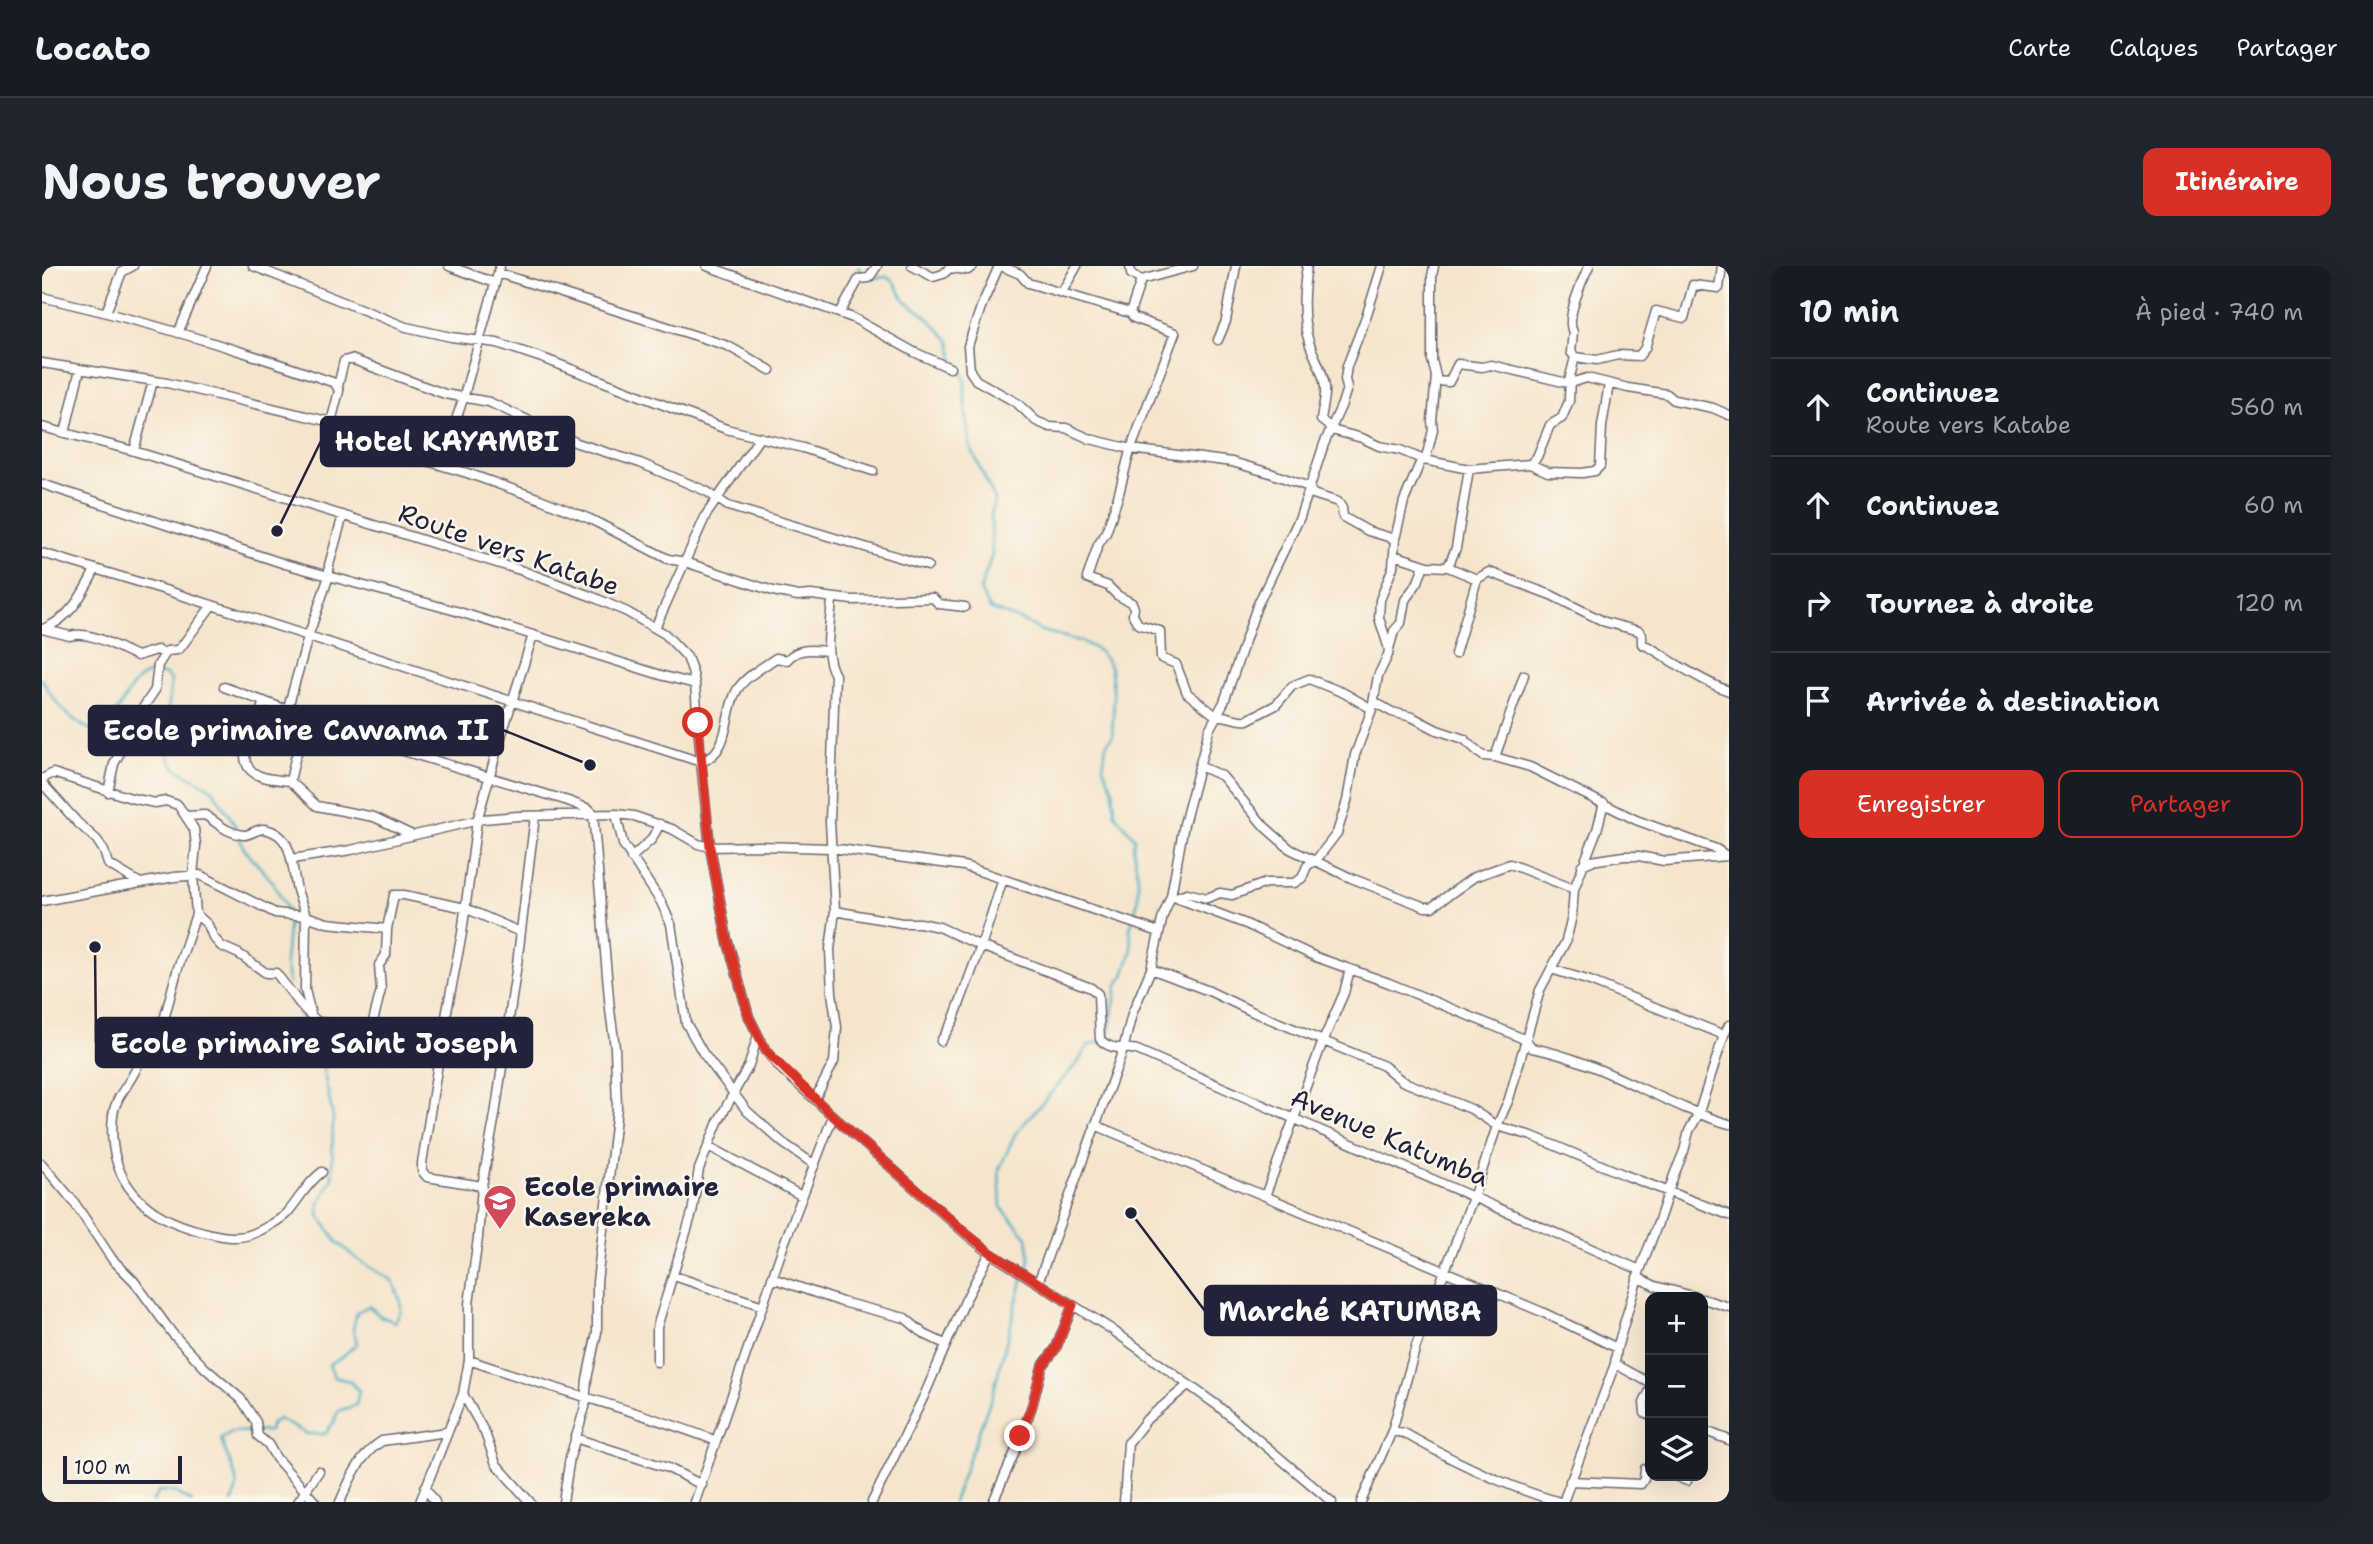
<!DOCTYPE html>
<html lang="fr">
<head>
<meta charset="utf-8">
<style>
  body { margin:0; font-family:"Shantell Sans",sans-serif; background:#20242c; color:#f1f3f6 }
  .controls { position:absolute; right:21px; bottom:21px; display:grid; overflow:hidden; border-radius:14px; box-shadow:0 7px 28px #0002 }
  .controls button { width:63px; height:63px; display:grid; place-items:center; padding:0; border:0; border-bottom:2px solid #363941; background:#171b24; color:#f1f3f6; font:35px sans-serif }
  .scale { position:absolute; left:21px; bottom:18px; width:119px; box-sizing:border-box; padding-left:7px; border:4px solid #22223b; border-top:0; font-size:19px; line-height:24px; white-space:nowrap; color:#22223b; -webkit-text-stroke:5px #fbf7ec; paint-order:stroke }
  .stop { position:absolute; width:21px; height:21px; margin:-16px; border:5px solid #d93025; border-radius:50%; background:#fff }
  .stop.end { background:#d93025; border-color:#fff; box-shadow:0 2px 7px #0008 }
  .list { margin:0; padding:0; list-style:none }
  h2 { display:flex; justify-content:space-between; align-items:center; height:91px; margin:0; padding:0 28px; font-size:30px }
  h2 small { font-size:23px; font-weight:400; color:#9ea1a6 }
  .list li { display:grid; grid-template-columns:46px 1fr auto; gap:21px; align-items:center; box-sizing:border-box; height:98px; padding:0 28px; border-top:2px solid #363941 }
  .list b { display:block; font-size:26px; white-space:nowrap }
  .list p { margin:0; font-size:23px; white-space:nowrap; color:#9ea1a6 }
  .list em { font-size:23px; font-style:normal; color:#9ea1a6 }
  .actions { display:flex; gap:14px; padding:21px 28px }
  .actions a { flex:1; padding:16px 0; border:2px solid #d93025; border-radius:14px; text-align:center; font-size:24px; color:#d93025 }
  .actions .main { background:#d93025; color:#fff }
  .icon { flex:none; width:38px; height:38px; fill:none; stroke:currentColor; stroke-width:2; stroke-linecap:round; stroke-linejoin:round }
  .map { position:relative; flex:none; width:1687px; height:1236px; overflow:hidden; border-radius:14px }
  header { display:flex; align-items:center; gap:42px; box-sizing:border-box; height:98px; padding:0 35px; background:#171b24; border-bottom:2px solid #363941 }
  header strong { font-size:33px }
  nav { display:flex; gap:38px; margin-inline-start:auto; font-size:24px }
  .intro { display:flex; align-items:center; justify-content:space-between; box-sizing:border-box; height:168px; padding:0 42px }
  h1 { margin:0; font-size:49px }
  .button { padding:18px 32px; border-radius:14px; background:#d93025; color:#fff; font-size:24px; font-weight:700 }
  main { display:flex; gap:42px; padding:0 42px }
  aside { flex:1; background:#171b24; border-radius:14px; box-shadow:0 7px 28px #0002 }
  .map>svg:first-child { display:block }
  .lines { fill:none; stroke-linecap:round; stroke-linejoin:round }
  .stream { stroke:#44aec3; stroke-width:2.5 }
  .minor-casing { stroke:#6c666e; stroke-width:11 }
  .minor { stroke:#fff; stroke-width:8 }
  .route { stroke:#d93025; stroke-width:9 }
  .labels { text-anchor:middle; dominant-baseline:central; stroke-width:5; stroke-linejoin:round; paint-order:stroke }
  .street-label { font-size:26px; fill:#22223b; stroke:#fbf7ec }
  .poi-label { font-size:26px; font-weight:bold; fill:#22223b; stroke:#fbf7ec; text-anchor:start }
  .leader { fill:none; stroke:#22223b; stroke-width:2.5 }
  .callout-dot { fill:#22223b; stroke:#fbf7ec; stroke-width:2.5 }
  .callout { fill:#22223b; stroke:#22223b; stroke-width:2.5 }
  .callout-label { font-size:28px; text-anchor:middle; font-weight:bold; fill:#fff }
</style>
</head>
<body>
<header>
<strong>Locato</strong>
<nav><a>Carte</a><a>Calques</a><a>Partager</a></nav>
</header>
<div class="intro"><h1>Nous trouver</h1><a class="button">Itinéraire</a></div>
<main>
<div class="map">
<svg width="1687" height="1236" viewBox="0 0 1687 1236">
  <rect width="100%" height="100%" fill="#fbf7ec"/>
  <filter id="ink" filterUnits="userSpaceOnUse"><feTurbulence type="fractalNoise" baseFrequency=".0143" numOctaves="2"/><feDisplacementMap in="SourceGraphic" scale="14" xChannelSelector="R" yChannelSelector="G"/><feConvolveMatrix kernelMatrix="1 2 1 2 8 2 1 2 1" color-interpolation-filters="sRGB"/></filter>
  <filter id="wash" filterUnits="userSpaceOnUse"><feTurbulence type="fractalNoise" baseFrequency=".00686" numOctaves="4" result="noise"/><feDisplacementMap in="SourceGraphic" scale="28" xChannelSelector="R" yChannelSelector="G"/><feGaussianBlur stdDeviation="1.57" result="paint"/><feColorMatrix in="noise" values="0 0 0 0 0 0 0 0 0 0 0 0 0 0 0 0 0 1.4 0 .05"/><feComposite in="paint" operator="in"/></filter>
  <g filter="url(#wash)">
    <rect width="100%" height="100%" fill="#f5e5cd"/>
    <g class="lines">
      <!-- stream -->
      <path class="stream" d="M816,0L820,10
        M830,12L845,11L852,16L863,35L884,50L908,75L912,94L923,113V137L928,180L953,234L949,249L950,289L938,324L948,343L986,357L997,364L1041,376L1057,385L1067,398L1069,404L1072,433L1070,471L1064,479L1061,501L1071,524L1073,548L1093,572L1091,580L1096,612V635L1088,663L1090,684L1082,710L1075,719L1066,773L1045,780L1037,795L973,868L957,904L959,941L985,971L988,995L984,1005
        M118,408L124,409L129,415L123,479L129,496L135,503L170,523L192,557L202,583L231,616L246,645
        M0,413C12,436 25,452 49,464C56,459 67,454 73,447C86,432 89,410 112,407
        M247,651L243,697L247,718
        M110,1236L117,1225L132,1226L150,1236
        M190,1236C203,1212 183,1193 179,1172L189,1166L227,1165L228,1160L236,1153L265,1168H283L292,1156L296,1145L314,1139L317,1125L307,1115L292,1111L287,1098L300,1091L315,1077L311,1063L315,1046L327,1040L338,1050L353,1056L359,1045L358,1034L351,1015L315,993L295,976L277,949V938L290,913L291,851L277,783L263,760L251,734
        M911,1236L951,1127L981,1011"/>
    </g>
  </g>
  <g filter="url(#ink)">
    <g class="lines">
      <defs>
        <path id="minor" d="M211,0L364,61L409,71L455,77L503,93L684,163L761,182L831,205
          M407,0L453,17
          M665,0L811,52L872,86L908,102
          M870,0L891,11L901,8L908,2L926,4L931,0
          M957,0L939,41L926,80L928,105L934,114L975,137L994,155L1008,161L1024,162L1048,173L1089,183L1190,196L1228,207L1267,221L1271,228L1296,236L1300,242L1301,251L1326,265L1353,273
          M959,0L978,8L986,17L1088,47L1092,52L1133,67L1088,185L1076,231L1064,267L1056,279L1045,312L1066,320L1075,329L1090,337L1092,342L1091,349L1096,358L1118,365L1119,392L1134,398L1145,427L1174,450C1185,448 1194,456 1205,454L1234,439L1250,420L1267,413L1302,427L1330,443
          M1088,0L1089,8L1099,14
          M1265,0C1261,25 1259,51 1267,76C1272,92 1282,105 1283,122C1284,132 1280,144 1279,154L1293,165L1320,172L1337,180L1358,184L1382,194L1427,203L1488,198L1506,206L1540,207L1553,205L1558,200L1560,160L1567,118
          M456,7L686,80L728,104
          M1020,26L1035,0
          M0,31C99,54 197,83 293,117L297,125L289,156
          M64,46L80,6L91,0
          M798,47L817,13L827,12L835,0
          M1088,47L1099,14L1151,0
          M136,67L165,0
          M1176,74L1184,55L1194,0
          M1533,91L1555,94L1576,89L1597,90L1603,82L1614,45L1642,52L1651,19L1677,22L1680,0
          M0,97L125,117L285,155L354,186L425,207L498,233L548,253L626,293L643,296L731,325L756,330L769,329L810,334L891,332L897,338L923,341
          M1394,115L1407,116L1416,98L1440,101L1449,99L1521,116L1528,117L1545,112L1586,122L1625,128L1632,134L1671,142L1687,149
          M296,120L302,95L309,93L403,128L447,136L535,177L598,197L664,225L686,240L886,300
          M0,161L92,185L481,305L551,331L585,346L623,368L645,391L650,404L653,418L659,496L668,581L685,673L707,751L724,785L737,801L791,850L924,968L948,987L1069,1063L1176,1140L1290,1236
          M23,167L38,103
          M92,185L111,115
          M1488,198L1495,191L1508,159L1520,152L1527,135L1528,111L1533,91L1529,86L1531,66C1523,53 1540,14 1547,0
          M399,199L421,133L458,0
          M0,218L243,298L414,345L622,410L653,418
          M0,287L123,324L659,496C690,485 681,448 695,424C704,410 721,401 734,392L745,394C756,381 770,384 786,385
          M1352,289L1386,300L1406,301L1435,313L1447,306L1509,329L1563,356L1597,365L1600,369V378C1611,382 1619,388 1629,395C1648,406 1666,418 1687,425
          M1406,301L1414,282L1427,203
          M613,362L664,249L718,171
          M0,363L28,370C50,364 75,382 95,390L115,384L121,387
          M1,363C29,352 40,329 53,304
          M1347,383L1352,365L1359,357L1363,334L1376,316L1382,299
          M1413,388L1435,313
          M182,421L345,480L526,535L547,543L551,547L568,744L573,781L575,842L555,1016V1066L545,1113L543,1141L528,1191L521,1236
          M1332,433L1334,437L1350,446L1370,451L1395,464L1422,473L1441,490L1453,491L1488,501L1594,554L1674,583L1685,590
          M222,435L203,490C204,513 230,513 248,515
          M245,445L266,371L287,310V299L301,249
          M267,453L253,493L248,515L275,540L332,551L368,568
          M1453,491L1482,409
          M1157,500L1180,510L1223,561L1248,583L1309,612L1383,641H1390L1432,611L1468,598L1532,623
          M0,513L11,507L89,532L113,537L124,535L136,539L152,563L154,579L151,609L154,648L135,705L116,776L112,782L100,787C97,793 96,801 92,807C85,821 73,832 71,849C64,915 102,952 162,966C177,970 195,974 210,968C218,965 241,953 246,946C258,932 265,917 280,906
          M0,517L35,556L55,574L62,585L66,598L98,617
          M66,526L72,498L84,475L90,458L113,424L116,399L125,385L135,384L139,381L170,339
          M574,548L581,578L619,636L629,658L644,757L661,787L705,845L741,877L773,899
          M589,592L609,574L618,558
          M250,593L309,584L441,553L476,550L574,548L592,550L630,563L656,578L668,581L717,580L789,582L922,600L1117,666
          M1540,599L1549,595L1582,590H1597L1622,595L1685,590
          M1132,631L1204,658L1274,691L1347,717L1454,761L1484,774L1490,782C1559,795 1619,838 1687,858
          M1134,631L1145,627L1165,632L1178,627L1190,629L1224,617H1252L1260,612L1265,600L1275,593L1295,567L1305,535L1313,489L1330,443L1336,410L1346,389L1347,383L1337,352L1338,334L1351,301L1353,273L1362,235L1378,197L1384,192L1391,164L1390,155L1394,110L1390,94V10L1392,0
          M0,635L132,611L158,609L233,647L264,650C261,640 256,630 254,619C249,597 251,568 222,563C215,562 208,570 201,569C183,566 177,558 163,549L145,550
          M793,645L860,657H878L897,661L939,680L1049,722L1056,728L1058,773C1068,785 1082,781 1095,784L1598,1004
          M154,648L166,659L171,671L179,680L197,688L224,707H234L261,742L276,756L326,763L330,759L339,724L337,699L344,689L345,663L352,629H362L423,642L478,666
          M1109,703L1167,725L1211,746L1342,800L1360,815L1429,843L1455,860L1490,870L1583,909L1687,949
          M1509,703L1548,715L1682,769
          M269,748L263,724L264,650L285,657L345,663
          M899,775L911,755L939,680L961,613
          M773,833L792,796L795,761L790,727L788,683L793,645L788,556L793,409C780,387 789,357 790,333
          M1053,859L1500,1046L1575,1082
          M666,880L760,930
          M0,898L32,936L70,993L92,1015L130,1067L163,1102L199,1133L214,1156L216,1170L226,1178L234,1192L273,1236
          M440,920L385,911L380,905V897L401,766L420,667L435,555L455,484L491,369
          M1223,930L1281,775L1302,727L1308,703
          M632,1010L721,1040
          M1595,1011L1613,1020L1655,1031
          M730,1012L800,1036L863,1052L882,1068L903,1078
          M996,1017L1081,784L1090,748L1109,703L1121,650L1129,630L1142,558L1167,464L1182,436L1215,340L1258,251L1282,178L1300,138L1305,122L1303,113L1305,100L1325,48L1340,0
          M1661,1033L1687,1041
          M427,1094C509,1123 592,1143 672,1174
          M615,1096V1061L650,947L657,903L676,856L707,799L715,772
          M1573,1098L1608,1117
          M1608,1124L1602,1137L1603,1147L1608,1149
          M421,1128L443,1167L454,1198L488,1236
          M1661,1164L1687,1174
          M1350,1165L1362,1167C1411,1195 1464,1221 1518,1236
          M533,1172L626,1202L660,1219
          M1633,1210L1645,1215
          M1528,1215L1599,1218L1602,1213L1603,1203H1608
          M383,1221L393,1236
          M256,1236L277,1205
          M298,1236C307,1215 319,1187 340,1175L405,1166
          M378,1236L421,1128L427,1094V1038L436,972L440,920L453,849L475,698L493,550
          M653,1236L742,978L791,850
          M830,1236L882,1130L923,1035L948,987
          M951,1236L973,1186L990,1140L1000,1101L1014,1082L1031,1039
          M1082,1236L1086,1177L1105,1153L1146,1119
          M1319,1236L1350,1165L1374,1080L1432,929L1455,860L1467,833L1498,724L1524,675L1530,650L1532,623L1555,564L1562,537
          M1521,1236L1573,1098L1575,1082L1598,1004L1616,957L1632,909L1642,885L1647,865L1656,849L1682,769L1687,759"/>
      </defs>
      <!-- minor casing -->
      <use href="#minor" class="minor-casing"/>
      <!-- minor -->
      <use href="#minor" class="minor"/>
    </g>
  </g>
  <g class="lines" filter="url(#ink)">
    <!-- route -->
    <path class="route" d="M656,457L668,581L685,673L707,751L724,785L791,850L925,968L948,986L1031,1039L1014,1082L1000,1101L990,1140L978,1170"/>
  </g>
  <!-- icons -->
  <defs>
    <symbol id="school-pin" viewBox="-11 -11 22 30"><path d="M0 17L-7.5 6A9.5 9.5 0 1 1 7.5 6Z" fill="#d1495b" stroke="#fbf7ec"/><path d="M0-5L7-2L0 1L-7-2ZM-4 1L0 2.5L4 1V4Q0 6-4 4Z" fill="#fff"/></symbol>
  </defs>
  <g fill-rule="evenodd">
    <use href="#school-pin" x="439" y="916" width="38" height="52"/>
  </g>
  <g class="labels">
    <!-- street labels -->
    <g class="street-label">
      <text transform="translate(467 283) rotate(19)">Route vers Katabe</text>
      <text transform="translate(1348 871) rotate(23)">Avenue Katumba</text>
    </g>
    <!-- poi labels -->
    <g class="poi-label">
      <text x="482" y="920">Ecole primaire<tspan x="482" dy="30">Kasereka</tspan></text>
    </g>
  </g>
  <!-- callouts -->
  <path class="leader" d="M235 265L279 175M548 499L461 464M53 681L54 777M1089 947L1163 1045"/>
  <g class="callout-dot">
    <circle cx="235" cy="265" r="7"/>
    <circle cx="548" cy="499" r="7"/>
    <circle cx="53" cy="681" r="7"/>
    <circle cx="1089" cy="947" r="7"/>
  </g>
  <g class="callout">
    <rect x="279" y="151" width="253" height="49" rx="7"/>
    <rect x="47" y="440" width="414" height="49" rx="7"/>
    <rect x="54" y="752" width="436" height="49" rx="7"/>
    <rect x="1163" y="1020" width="291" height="49" rx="7"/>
  </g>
  <g class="callout-label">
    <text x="405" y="185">Hotel KAYAMBI</text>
    <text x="254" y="474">Ecole primaire Cawama II</text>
    <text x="272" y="787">Ecole primaire Saint Joseph</text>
    <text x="1308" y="1055">Marché KATUMBA</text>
  </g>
</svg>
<div class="controls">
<button>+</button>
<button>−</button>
<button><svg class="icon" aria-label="layers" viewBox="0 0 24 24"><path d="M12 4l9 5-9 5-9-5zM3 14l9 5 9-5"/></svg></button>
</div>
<div class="scale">100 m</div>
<div class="stop" style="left:656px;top:457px"></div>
<div class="stop end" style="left:978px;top:1170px"></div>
</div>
<aside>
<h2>10 min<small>À pied · 740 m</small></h2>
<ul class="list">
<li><svg class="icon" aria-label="ahead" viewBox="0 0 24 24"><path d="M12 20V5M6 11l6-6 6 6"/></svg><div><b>Continuez</b><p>Route vers Katabe</p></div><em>560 m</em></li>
<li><svg class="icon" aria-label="ahead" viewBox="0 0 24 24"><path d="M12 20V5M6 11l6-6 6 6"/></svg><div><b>Continuez</b></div><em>60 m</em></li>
<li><svg class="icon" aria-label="right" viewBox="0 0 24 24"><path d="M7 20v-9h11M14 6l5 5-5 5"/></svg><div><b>Tournez à droite</b></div><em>120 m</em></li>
<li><svg class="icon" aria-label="arrive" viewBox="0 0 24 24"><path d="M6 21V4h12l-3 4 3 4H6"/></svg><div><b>Arrivée à destination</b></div></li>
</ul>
<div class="actions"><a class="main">Enregistrer</a><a>Partager</a></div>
</aside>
</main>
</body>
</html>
